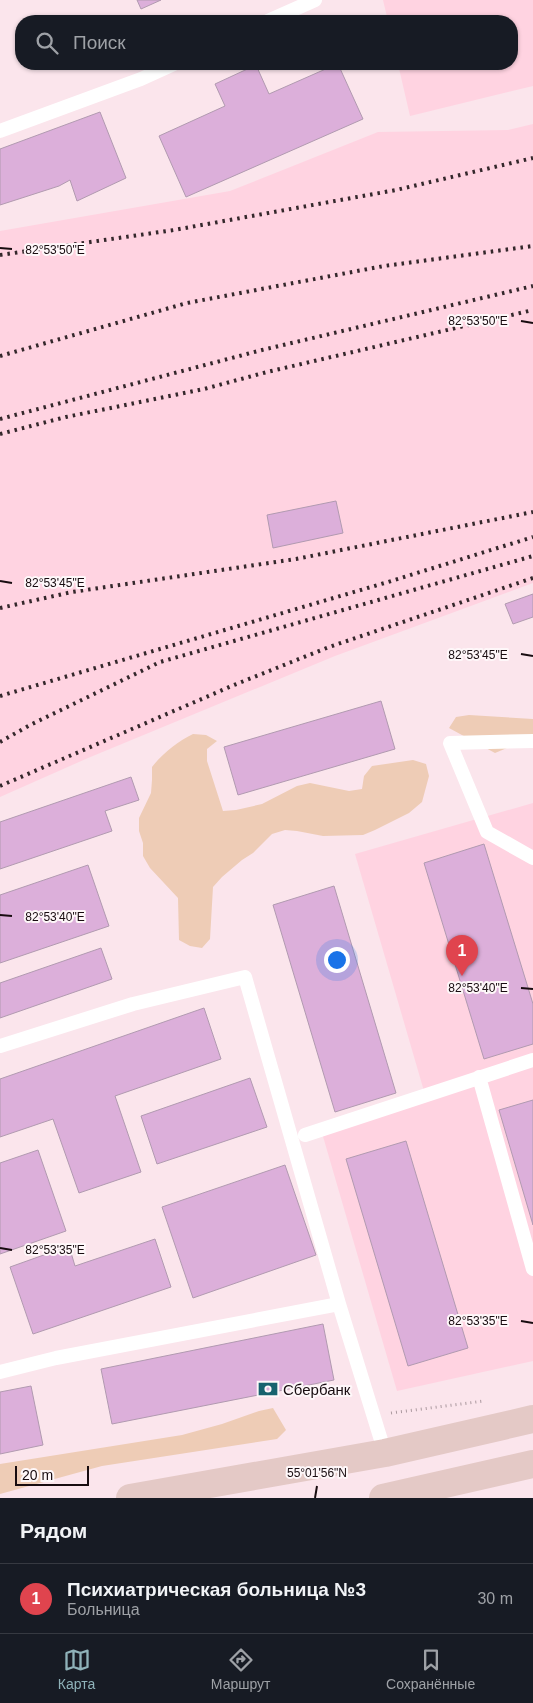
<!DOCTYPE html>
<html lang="ru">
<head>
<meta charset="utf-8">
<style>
  body { margin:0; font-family:Arial,sans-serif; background:#20242c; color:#f1f3f6 }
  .scale { position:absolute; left:15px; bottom:12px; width:74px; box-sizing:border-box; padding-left:5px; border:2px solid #180c10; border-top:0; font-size:14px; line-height:18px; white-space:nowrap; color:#180c10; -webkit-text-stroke:4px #fef7f9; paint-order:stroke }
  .you { position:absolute; left:336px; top:959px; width:18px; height:18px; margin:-12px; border:4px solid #fff; border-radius:50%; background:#1a73e8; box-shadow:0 0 0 8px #1a73e833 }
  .badge { display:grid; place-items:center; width:32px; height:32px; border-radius:50%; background:#8fb2b9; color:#fff; font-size:16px; font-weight:700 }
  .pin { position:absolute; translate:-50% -41px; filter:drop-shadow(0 1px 2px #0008) }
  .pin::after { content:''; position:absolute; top:26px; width:18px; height:15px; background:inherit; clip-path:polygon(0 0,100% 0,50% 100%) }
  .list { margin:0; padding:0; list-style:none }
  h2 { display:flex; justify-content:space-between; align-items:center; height:65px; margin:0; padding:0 20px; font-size:21px }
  h2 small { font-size:16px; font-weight:400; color:#9ea1a6 }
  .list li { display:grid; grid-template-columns:32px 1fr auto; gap:15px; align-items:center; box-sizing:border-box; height:70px; padding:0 20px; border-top:1px solid #363941 }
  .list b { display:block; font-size:19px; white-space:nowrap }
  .list p { margin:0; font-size:16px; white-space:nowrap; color:#9ea1a6 }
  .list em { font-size:16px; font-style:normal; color:#9ea1a6 }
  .icon { flex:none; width:28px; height:28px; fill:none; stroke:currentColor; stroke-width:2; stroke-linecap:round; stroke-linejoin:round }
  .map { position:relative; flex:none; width:533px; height:1498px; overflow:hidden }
  .search { position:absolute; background:#171b24; box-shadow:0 1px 4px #0004; left:15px; right:15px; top:15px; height:55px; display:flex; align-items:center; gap:12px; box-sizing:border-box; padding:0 18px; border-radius:20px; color:#9ea1a6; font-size:19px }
  .sheet { height:135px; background:#171b24 }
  nav { display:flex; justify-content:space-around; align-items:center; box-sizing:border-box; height:70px; border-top:1px solid #363941; background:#171b24; font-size:14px; color:#9ea1a6 }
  nav a { display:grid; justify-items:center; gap:2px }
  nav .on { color:#8fb2b9 }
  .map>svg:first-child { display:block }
  .built { fill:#ffd3e1 }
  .green { fill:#eeccb6 }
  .building { fill:#dcafda; stroke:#b19ab0 }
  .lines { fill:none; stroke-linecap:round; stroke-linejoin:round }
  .path { stroke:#ab999f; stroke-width:3; stroke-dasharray:1 4; stroke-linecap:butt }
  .service { stroke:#fff; stroke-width:14 }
  .primary { stroke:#e4c9c6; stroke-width:28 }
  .rail { stroke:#34272b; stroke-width:4; stroke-dasharray:2.5 5; stroke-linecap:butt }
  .ticks { fill:none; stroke:#180c10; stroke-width:2 }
  .labels { text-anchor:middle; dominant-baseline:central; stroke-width:4; stroke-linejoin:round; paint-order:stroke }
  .poi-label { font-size:15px; fill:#180c10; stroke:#fef7f9; text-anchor:start }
  .ticks-label { font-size:12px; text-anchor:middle; fill:#180c10; stroke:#fef7f9; stroke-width:4; stroke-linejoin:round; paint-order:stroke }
</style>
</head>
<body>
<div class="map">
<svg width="533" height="1498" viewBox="0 0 533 1498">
  <rect width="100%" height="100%" fill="#fbe5ec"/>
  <!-- built -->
  <path class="built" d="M383,0H533V86L410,116L398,64H512V21H388Z
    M533,124V583L335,656L88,758L0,797V231L230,191L378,132L508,130Z
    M533,803V1361L397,1391L322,1133L426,1098L355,854Z"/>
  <!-- green -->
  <path class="green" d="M469,715L533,719V735L517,744L495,753L449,728L456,717Z
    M193,734L206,735L217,741L207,749V761L223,811L236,810L262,804L297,786L310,783L349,791L362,789L364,776L372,766L413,760L426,764L429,776L422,802L409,813L375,830L363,835L323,836L297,831L285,830L272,834L253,853L242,860L222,877L213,887L210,939L202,948L190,946L179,940L178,898L150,868L143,856V843L139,831V818L151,793L152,780V767C162,754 178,741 193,734Z
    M273,1408L286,1430L277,1439L102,1466L0,1494V1464L182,1435L222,1424L259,1411Z"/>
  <!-- building -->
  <path class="building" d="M137,0H161L141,9Z
    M337,64H338L363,119L186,197L159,136L225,106L215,84L256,65L269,94Z
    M100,112L126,178L77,201L70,180L59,186L0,205V149Z
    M336,501L343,533L273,548L267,515Z
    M533,594V617L513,624L505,604Z
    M381,701L395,749L238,795L224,747Z
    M131,777L139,800L105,811L112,831L0,869V822Z
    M484,844L533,1004V1044L484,1059L424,863Z
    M88,865L109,926L0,963V895Z
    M334,886L396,1093L335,1112L273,905Z
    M101,948L112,979L0,1018V983Z
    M204,1008L221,1059L115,1096L141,1172L79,1193L53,1119L0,1137V1079Z
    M250,1078L267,1127L157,1164L141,1116Z
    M533,1100V1225L499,1110Z
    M406,1141L468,1348L408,1366L346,1159Z
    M38,1150L66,1231L0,1254V1163Z
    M285,1165L316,1255L193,1298L162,1207Z
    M155,1239L171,1287L33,1334L10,1267L69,1246L75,1266Z
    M323,1324L334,1380L112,1424L101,1369Z
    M31,1386L43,1445L0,1454V1392Z"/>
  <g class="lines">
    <!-- path -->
    <path class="path" d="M391,1413L484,1401"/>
    <!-- service -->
    <path class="service" d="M268,21L315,0
      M0,131L141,79L174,64
      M533,741L450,743L487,832L533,858
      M0,1046L133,1004L245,977L339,1304L385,1453
      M479,1077L533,1269
      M305,1135L533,1060
      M0,1372L56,1358L339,1304"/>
    <!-- primary -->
    <path class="primary" d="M130,1498L385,1453L533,1419
      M383,1498L533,1464"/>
    <!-- rail -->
    <path class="rail" d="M0,255L174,230L396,190L533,158
      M0,356L187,303L384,266L533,246
      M0,419L262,350L533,286
      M0,434L66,417L204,389L267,372L533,310
      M0,608L72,592L296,559L533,512
      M0,696L388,582L533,537
      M0,742L30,725L160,662L533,556
      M0,786L234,685L329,647L533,578"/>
  </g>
  <!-- ticks -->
  <path class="ticks" d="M0,248L12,249M521,321L533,323M0,581L12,583M521,654L533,656M0,915L12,916M521,988L533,989M0,1248L12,1250M521,1321L533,1323M315,1498L317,1486"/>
  <!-- icons -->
  <defs>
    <symbol id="bank-bare" viewBox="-9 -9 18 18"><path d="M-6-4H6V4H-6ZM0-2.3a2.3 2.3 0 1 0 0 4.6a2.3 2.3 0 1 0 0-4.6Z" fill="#17626e" stroke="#fef7f9" stroke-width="2.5" paint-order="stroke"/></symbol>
  </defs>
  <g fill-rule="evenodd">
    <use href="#bank-bare" x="254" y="1375" width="28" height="28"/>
  </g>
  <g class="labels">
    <!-- poi labels -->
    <g class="poi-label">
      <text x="283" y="1389">Сбербанк</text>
    </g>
  </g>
  <g class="ticks-label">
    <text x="55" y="254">82°53'50"E</text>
    <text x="478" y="325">82°53'50"E</text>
    <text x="55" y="587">82°53'45"E</text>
    <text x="478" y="659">82°53'45"E</text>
    <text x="55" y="921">82°53'40"E</text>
    <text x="478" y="992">82°53'40"E</text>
    <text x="55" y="1254">82°53'35"E</text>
    <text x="478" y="1325">82°53'35"E</text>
    <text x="317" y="1477">55°01'56"N</text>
  </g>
</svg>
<div class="scale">20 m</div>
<div class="you"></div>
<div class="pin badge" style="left:462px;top:976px;background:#e0444e">1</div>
<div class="search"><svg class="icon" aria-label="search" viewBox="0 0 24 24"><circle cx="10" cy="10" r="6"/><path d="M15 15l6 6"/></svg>Поиск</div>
</div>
<section class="sheet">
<h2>Рядом<small></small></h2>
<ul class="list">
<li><span class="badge" style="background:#e0444e">1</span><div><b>Психиатрическая больница №3</b><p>Больница</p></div><em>30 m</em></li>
</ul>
</section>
<nav>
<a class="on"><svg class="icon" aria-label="map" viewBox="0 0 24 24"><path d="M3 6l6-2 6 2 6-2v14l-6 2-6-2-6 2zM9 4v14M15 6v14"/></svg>Карта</a>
<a><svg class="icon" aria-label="directions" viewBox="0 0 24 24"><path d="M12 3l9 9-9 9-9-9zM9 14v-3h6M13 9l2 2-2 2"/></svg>Маршрут</a>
<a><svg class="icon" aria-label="saved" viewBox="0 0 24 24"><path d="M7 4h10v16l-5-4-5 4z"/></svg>Сохранённые</a>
</nav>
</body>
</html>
